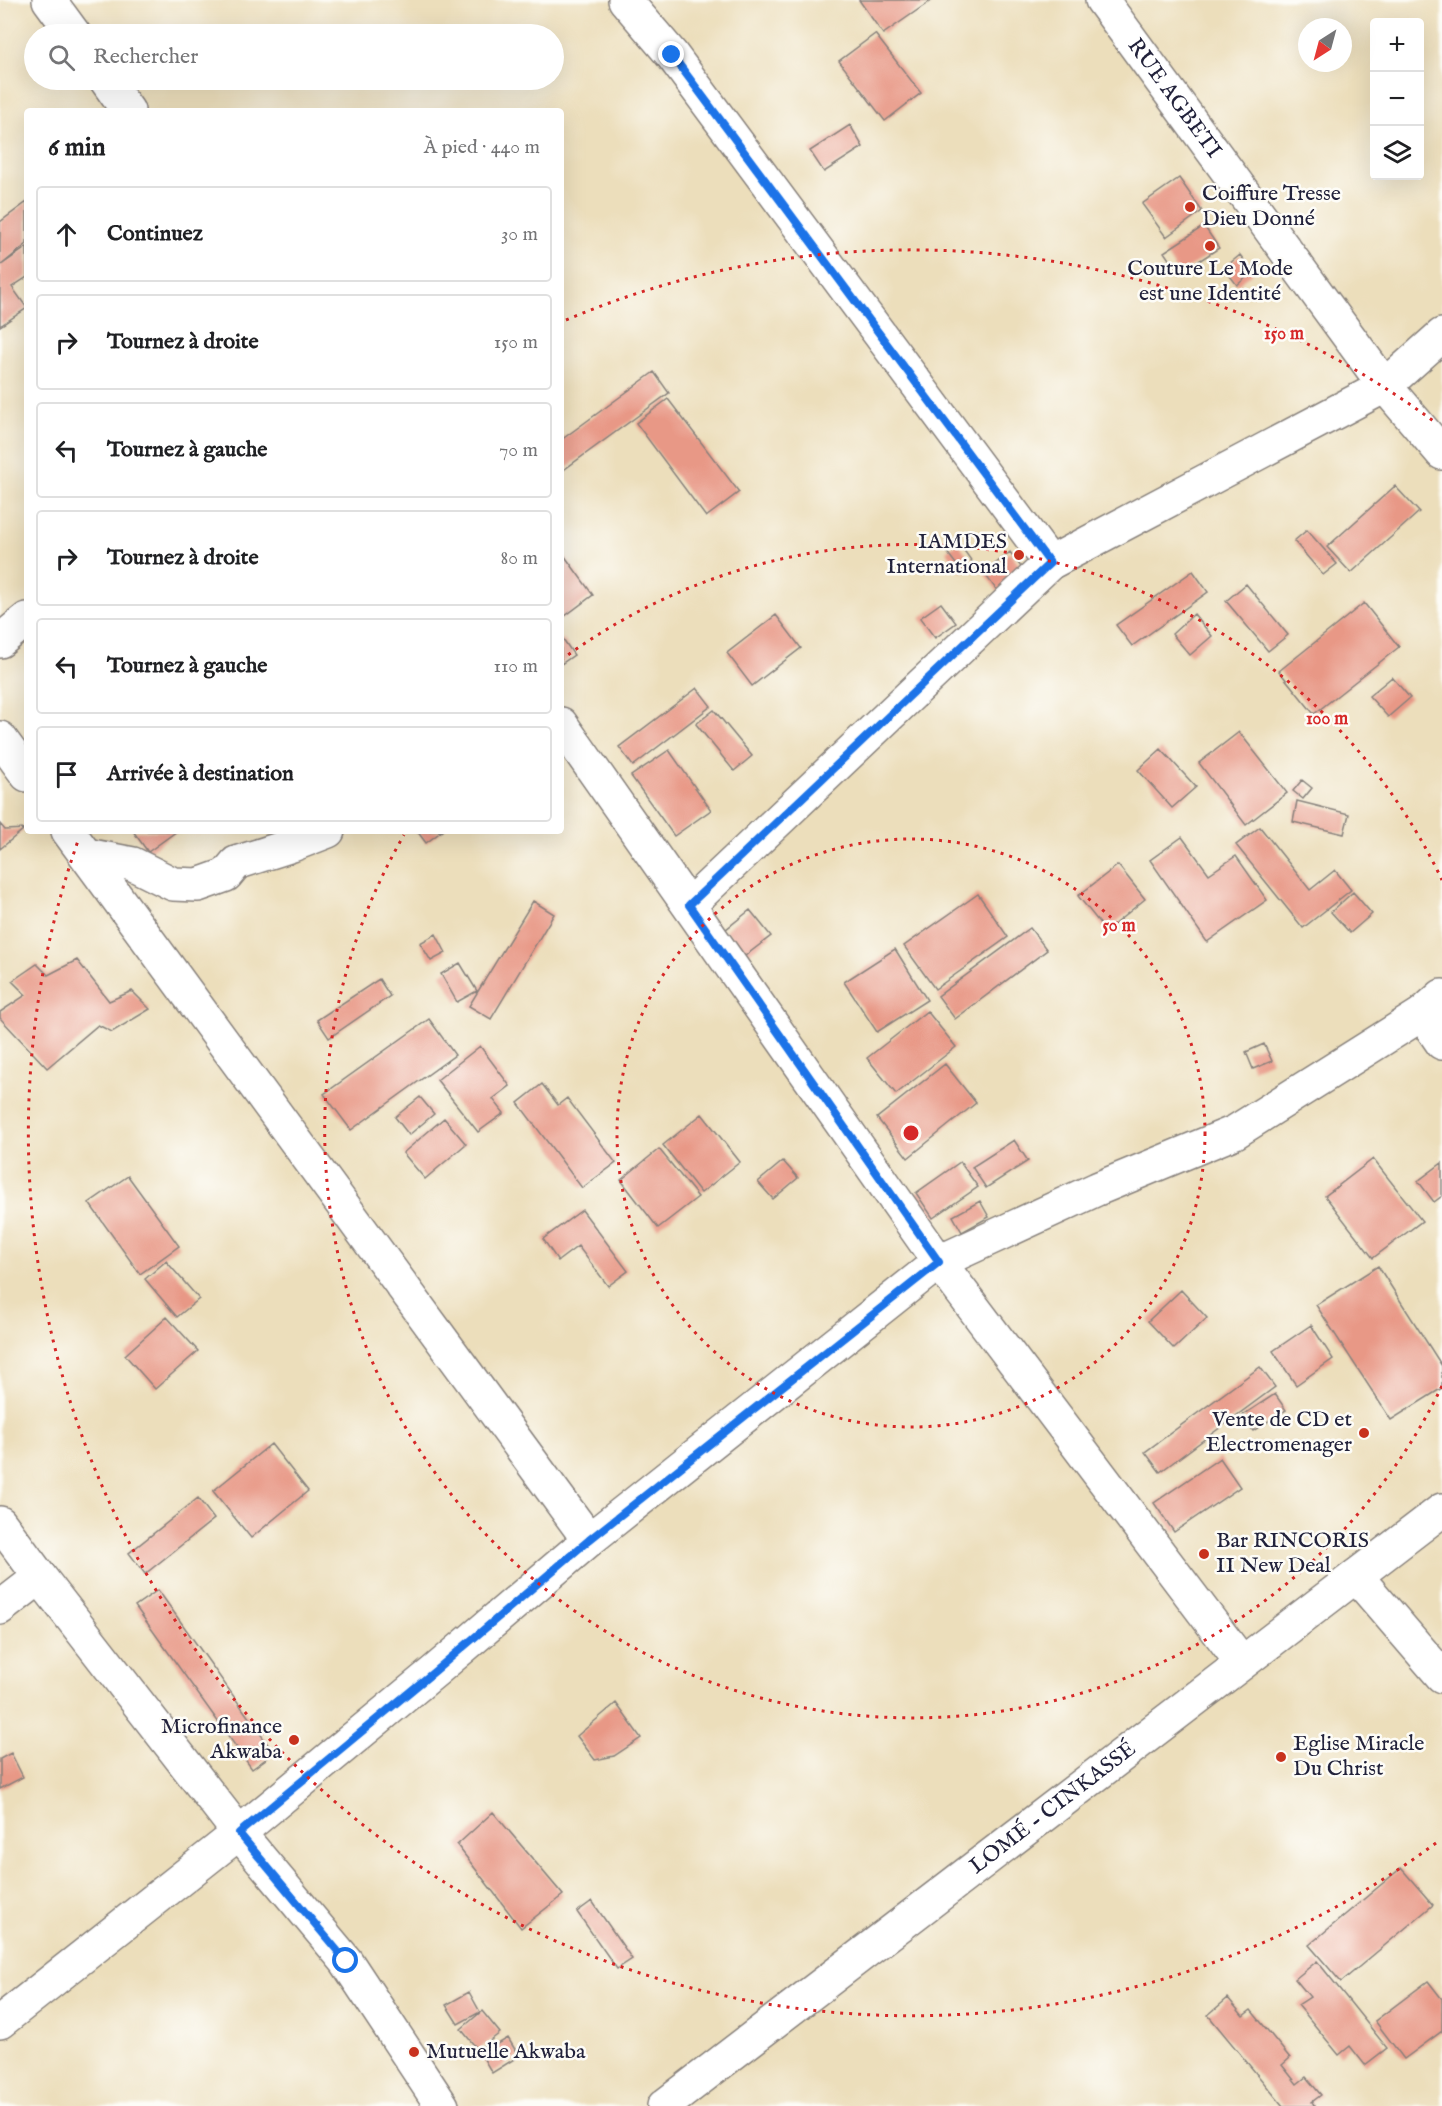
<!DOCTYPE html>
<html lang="fr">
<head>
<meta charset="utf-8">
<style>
  body { margin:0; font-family:"IM FELL English",serif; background:#f2f2f2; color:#202124 }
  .controls { position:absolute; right:18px; top:18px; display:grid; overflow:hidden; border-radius:6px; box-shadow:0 6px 24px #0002 }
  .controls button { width:54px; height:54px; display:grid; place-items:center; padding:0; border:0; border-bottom:2px solid #e0e0e0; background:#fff; color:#202124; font:30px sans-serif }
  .compass { position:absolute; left:1298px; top:18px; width:54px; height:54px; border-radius:50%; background:#fff; box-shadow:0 6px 24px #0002; rotate:216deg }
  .stop { position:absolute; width:18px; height:18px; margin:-14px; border:4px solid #1a73e8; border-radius:50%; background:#fff }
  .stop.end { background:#1a73e8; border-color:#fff; box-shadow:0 2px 6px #0008 }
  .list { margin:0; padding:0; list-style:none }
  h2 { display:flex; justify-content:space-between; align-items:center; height:78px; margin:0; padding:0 24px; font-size:26px }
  h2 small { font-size:20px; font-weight:400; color:#757577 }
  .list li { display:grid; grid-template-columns:39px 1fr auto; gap:18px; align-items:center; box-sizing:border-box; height:96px; margin:0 12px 12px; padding:0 12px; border:2px solid #e0e0e0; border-radius:6px }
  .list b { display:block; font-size:22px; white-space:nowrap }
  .list em { font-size:20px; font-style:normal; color:#757577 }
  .icon { flex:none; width:33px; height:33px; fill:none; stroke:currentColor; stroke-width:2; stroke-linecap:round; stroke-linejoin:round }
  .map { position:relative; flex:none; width:1442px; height:2106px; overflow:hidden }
  .search { position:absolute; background:#fff; box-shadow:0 6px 24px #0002; left:24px; top:24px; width:540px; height:66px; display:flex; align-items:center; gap:15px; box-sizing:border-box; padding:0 21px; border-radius:33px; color:#757577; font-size:22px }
  .panel { position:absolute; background:#fff; box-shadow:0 6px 24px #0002; left:24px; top:108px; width:540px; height:726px; border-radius:6px }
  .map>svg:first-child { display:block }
  .building { fill:#e89886 }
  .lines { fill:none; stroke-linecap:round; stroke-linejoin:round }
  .minor-casing { stroke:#87807b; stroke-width:36 }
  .highway-casing { stroke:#87807b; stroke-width:36 }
  .minor { stroke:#fff; stroke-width:33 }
  .highway { stroke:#fff; stroke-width:33 }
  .route { stroke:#1a73e8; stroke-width:8 }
  .ring { fill:none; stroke:#d62828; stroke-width:3; stroke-dasharray:3 6 }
  .poi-dot { fill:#c8321e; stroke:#fdfcf7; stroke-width:2 }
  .labels { text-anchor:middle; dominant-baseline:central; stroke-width:5; stroke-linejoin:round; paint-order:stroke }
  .street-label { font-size:22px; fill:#22223b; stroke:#fdfcf7 }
  .poi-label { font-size:22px; fill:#22223b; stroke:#fdfcf7; text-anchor:start }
  .centre { fill:#d62828; stroke:#fdfcf7; stroke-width:3 }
  .ring-label { font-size:18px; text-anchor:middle; font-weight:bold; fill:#d62828; stroke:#fdfcf7; stroke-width:5; stroke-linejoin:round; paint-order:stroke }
</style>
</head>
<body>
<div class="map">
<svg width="1442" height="2106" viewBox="0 0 1442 2106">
  <rect width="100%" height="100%" fill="#fdfcf7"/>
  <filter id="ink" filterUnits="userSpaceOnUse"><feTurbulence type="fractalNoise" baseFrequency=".0167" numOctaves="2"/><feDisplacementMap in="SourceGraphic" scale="12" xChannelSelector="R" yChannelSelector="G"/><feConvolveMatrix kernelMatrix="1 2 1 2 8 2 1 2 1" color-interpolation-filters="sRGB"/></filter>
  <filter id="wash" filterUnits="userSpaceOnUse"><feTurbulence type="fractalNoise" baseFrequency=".008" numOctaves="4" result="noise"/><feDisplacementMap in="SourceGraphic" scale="24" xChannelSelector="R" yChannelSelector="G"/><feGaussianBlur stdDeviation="1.35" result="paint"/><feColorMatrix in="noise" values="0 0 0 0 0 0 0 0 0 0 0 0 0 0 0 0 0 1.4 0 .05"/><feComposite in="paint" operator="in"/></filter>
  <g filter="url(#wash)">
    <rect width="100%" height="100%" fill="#ecdebb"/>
    <g id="blocks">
      <!-- building -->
      <path class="building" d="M859,0H932L883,34Z
        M875,34L921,93L885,121L839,61Z
        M850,125L863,147L824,172L810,151Z
        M1179,178L1202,211L1166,237L1142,204Z
        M27,202V244L0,266V222Z
        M1204,226L1219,248L1179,274L1164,252Z
        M27,247V277L12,287L27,308L0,326V266Z
        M1240,255L1253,272L1237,285L1224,268Z
        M654,372L669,393L562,471L561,440Z
        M668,399L739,492L706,517L636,423Z
        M1395,486L1419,512L1351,573L1327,547Z
        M1307,530L1337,564L1323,575L1294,541Z
        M958,542L973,563L962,572L946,551Z
        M561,551L593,595L561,619Z
        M1010,552L1024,571L998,592L984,573Z
        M1193,571L1208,592L1132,646L1116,625Z
        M1246,584L1288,635L1268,651L1226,601Z
        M941,603L956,623L935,638L920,618Z
        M1364,603L1399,647L1314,714L1279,671Z
        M1194,614L1212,636L1190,655L1172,634Z
        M776,615L801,648L752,686L727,653Z
        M563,639L574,655L561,664V640Z
        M1392,677L1410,698L1388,717L1369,696Z
        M697,688L711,706L633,766L619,747Z
        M714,710L752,756L734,771L696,724Z
        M1239,732L1287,793L1246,825L1199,763Z
        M1161,749L1196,787L1172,808L1138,770Z
        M669,750L711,810L674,836L631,776Z
        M1302,780L1312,788L1303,799L1293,791Z
        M1297,801L1349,814L1344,834L1293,822Z
        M0,824L5,830L24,829L0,849Z
        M1260,827L1310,890L1335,870L1351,890L1303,928L1236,845Z
        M133,831H177L148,852Z
        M417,831H442L426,843Z
        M1182,837L1209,874L1236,856L1267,900L1207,942L1150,860Z
        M1118,865L1145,899L1106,931L1078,896Z
        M1353,892L1372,914L1350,933L1331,912Z
        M978,894L1008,937L935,989L904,946Z
        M533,901L554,914L491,1019L469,1006Z
        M750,910L771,936L745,956L725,930Z
        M1030,928L1047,950L955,1019L938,996Z
        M436,934L446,953L431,961L420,943Z
        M895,949L927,1000L877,1032L844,982Z
        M77,960L109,1001L132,991L150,1009L112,1032L98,1025L47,1068L0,1018V1012L26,995L12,981L37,964L48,975Z
        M460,963L477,991L457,1002L441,974Z
        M379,979L390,996L329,1038L317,1020Z
        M927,1011L956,1047L896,1094L867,1058Z
        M429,1019L455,1055L351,1130L324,1094Z
        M1264,1044L1272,1061L1253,1069L1246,1052Z
        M480,1046L510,1086L493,1099L504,1113L478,1132L437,1080Z
        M945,1064L976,1103L908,1158L877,1118Z
        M542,1084L558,1105L567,1098L616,1163L582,1188L518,1103Z
        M420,1097L434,1114L409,1135L395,1117Z
        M702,1114L740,1162L701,1193L663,1145Z
        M444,1118L466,1144L425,1179L403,1153Z
        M1014,1140L1028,1161L986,1188L972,1167Z
        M659,1149L698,1197L658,1228L621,1180Z
        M1373,1159L1422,1221L1373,1258L1325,1196Z
        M783,1161L798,1178L773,1199L758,1182Z
        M960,1162L978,1187L933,1218L916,1193Z
        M1442,1163V1196L1434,1202L1418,1181Z
        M128,1176L179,1246L140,1274L89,1203Z
        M980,1201L989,1217L962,1232L953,1216Z
        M582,1210L628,1271L608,1286L578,1246L558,1261L543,1239Z
        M166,1261L199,1299L177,1317L145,1279Z
        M1378,1266L1442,1366V1388L1391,1420L1316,1305Z
        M1181,1290L1207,1318L1174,1349L1148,1321Z
        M167,1317L198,1351L155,1389L125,1355Z
        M1311,1325L1333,1359L1296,1385L1273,1351Z
        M1260,1367L1275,1387L1160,1472L1145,1452Z
        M1275,1394L1286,1410L1253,1431L1243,1415Z
        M271,1444L308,1491L251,1538L213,1491Z
        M1220,1458L1240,1487L1174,1532L1154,1503Z
        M198,1498L214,1519L145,1574L129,1553Z
        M158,1590L274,1753L252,1769L135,1606Z
        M616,1703L641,1738L614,1756L595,1760L577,1736Z
        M11,1753L23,1777L0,1789V1759Z
        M493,1812L563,1895L521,1928L457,1845Z
        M1401,1868L1433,1905L1341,1982L1309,1945Z
        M592,1901L632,1959L617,1969L577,1912Z
        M1317,1961L1387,2048L1365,2065L1350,2046L1339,2055L1298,2005L1310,1997L1295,1979Z
        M1428,1981L1442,1999V2031L1404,2059L1375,2021Z
        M469,1992L480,2012L458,2024L446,2005Z
        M1228,1998L1243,2016L1251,2010L1290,2058L1282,2065L1297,2084L1306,2077L1321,2095L1312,2102L1315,2106H1283L1208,2015Z
        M482,2011L500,2033L478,2050L461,2029Z
        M508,2038L519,2056L492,2073L481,2054Z"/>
    </g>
  </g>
  <g filter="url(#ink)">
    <use href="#blocks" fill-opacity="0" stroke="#87807b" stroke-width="1.5"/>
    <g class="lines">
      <defs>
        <g id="minor">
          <path d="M49,0L74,34"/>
          <path d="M625,0L672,55L1050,563"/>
          <path id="s1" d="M1102,0L1385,386L1442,453"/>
          <path d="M106,80L128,111"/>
          <path d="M0,641L27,619"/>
          <path d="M561,724L939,1262L1242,1663"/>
          <path d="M0,738L27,775"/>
          <path d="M68,831L589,1540"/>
          <path d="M86,855L133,864L173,884L198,885L226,875L236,863L292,845L328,831"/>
          <path d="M689,905L1050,563L1385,386L1442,335"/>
          <path d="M1422,1014L1442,1043"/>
          <path d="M0,1523L40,1577L239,1833L346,1961L442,2106"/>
          <path d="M1356,1576L1442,1676"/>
          <path d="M0,1608L40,1577"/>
          <path d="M0,2022L239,1833L435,1671L589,1540L939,1262L1097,1189L1235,1132L1422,1014L1442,996"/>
        </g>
        <g id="highway">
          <path id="s2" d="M664,2106L1442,1510"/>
        </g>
      </defs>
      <!-- minor casing -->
      <use href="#minor" class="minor-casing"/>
      <!-- highway casing -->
      <use href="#highway" class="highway-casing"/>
      <!-- minor -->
      <use href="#minor" class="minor"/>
      <!-- highway -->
      <use href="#highway" class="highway"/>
    </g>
  </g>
  <g class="lines" filter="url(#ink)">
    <!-- route -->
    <path class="route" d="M346,1961L239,1833L435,1671L589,1540L939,1262L689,905L1050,563L672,55"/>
  </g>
  <!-- distance rings -->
  <g class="ring">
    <circle cx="911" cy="1133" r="294"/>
    <path d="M1442 1386A588 588 0 1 1 404 835M561 660A588 588 0 0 1 1442 880"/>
    <path d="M1436 1843A883 883 0 0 1 79 838M566 320A883 883 0 0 1 1436 423"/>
  </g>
  <!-- markers -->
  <g class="poi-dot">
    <circle cx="1190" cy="207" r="6"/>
    <circle cx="1210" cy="246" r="6"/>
    <circle cx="1019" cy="555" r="6"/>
    <circle cx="1364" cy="1433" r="6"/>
    <circle cx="1204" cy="1554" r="6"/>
    <circle cx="294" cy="1740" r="6"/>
    <circle cx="1281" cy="1757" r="6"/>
    <circle cx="414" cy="2052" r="6"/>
  </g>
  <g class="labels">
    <!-- street labels -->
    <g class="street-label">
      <text stroke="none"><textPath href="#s1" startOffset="122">RUE AGBETI</textPath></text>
      <text stroke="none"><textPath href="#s2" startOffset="490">LOMÉ - CINKASSÉ</textPath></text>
    </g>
    <!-- poi labels -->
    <g class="poi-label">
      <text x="1202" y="194">Coiffure Tresse<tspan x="1202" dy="25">Dieu Donné</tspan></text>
      <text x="1210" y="269" text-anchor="middle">Couture Le Mode<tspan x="1210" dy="25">est une Identité</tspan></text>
      <text x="1007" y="542" text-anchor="end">IAMDES<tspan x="1007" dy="25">International</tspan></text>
      <text x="1352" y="1420" text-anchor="end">Vente de CD et<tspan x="1352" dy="25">Electromenager</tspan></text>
      <text x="1216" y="1541">Bar RINCORIS<tspan x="1216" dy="25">II New Deal</tspan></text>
      <text x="282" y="1727" text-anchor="end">Microfinance<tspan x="282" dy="25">Akwaba</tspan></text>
      <text x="1293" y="1744">Eglise Miracle<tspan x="1293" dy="25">Du Christ</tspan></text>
      <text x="426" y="2052">Mutuelle Akwaba</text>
    </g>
  </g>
  <circle cx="911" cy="1133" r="9" class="centre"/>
  <g class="ring-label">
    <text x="1284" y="339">150 m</text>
    <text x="1327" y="724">100 m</text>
    <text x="1119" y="931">50 m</text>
  </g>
</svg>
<div class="controls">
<button>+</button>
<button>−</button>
<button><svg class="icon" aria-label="layers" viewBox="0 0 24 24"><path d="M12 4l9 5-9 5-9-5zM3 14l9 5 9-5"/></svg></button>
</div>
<svg class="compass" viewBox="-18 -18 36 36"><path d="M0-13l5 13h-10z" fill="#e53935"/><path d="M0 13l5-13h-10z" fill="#757577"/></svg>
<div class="stop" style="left:346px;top:1961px"></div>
<div class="stop end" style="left:672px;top:55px"></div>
<div class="search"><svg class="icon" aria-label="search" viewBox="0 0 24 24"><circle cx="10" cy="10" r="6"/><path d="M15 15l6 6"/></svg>Rechercher</div>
<section class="panel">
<h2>6 min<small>À pied · 440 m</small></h2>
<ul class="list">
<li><svg class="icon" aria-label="ahead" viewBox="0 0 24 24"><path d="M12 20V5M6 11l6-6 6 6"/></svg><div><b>Continuez</b></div><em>30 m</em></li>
<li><svg class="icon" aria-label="right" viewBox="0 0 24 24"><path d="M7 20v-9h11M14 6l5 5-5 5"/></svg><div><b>Tournez à droite</b></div><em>150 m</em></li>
<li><svg class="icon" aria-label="left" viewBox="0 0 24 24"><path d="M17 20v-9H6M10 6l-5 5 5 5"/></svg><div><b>Tournez à gauche</b></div><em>70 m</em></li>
<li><svg class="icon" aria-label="right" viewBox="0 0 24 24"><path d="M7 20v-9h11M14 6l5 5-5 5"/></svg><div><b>Tournez à droite</b></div><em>80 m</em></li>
<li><svg class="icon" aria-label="left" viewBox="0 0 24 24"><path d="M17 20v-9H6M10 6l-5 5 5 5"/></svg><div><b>Tournez à gauche</b></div><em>110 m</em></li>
<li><svg class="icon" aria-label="arrive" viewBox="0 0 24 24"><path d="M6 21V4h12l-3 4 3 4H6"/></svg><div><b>Arrivée à destination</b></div></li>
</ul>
</section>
</div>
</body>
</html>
